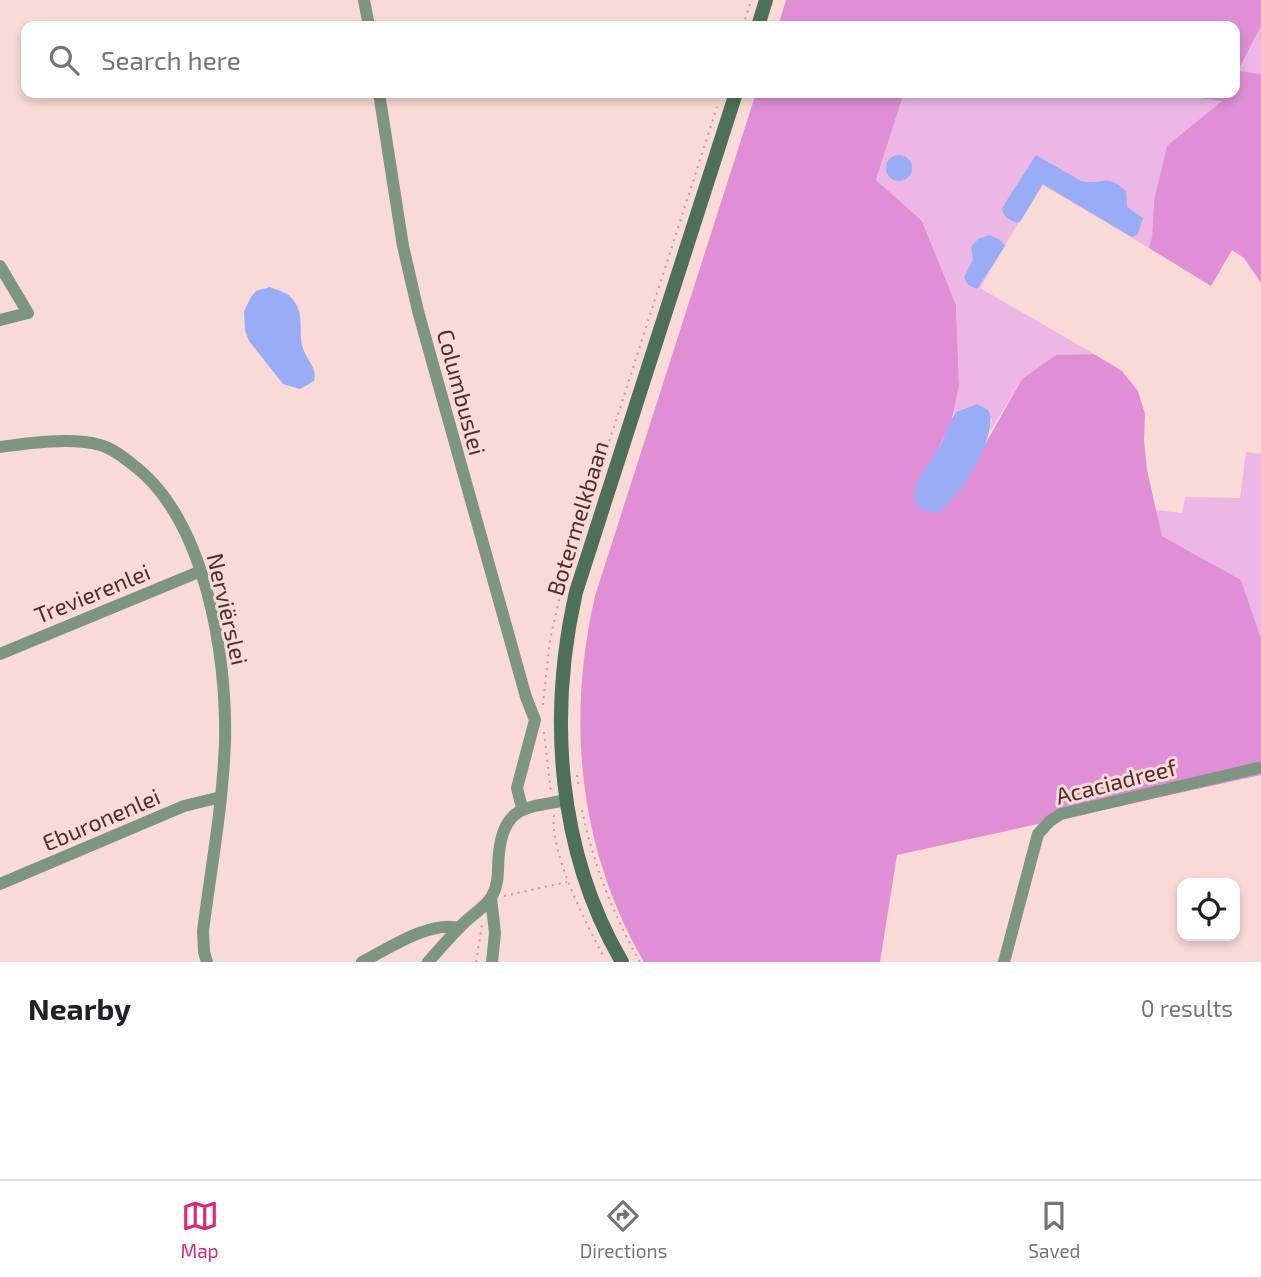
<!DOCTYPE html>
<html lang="en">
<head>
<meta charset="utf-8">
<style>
  body { margin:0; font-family:"Exo 2",sans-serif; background:#f6f6f6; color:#202124 }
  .controls { position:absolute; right:21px; bottom:21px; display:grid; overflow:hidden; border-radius:14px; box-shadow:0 4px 10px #0003 }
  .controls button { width:63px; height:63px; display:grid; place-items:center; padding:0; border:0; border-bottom:2px solid #e0e0e0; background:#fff; color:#202124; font:35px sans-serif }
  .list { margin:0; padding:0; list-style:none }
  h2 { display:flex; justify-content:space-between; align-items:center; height:91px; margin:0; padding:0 28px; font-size:30px }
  h2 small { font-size:23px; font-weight:400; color:#757577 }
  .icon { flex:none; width:38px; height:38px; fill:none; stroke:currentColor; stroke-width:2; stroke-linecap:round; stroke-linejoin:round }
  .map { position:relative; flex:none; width:1261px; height:962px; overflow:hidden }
  .search { position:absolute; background:#fff; box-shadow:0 4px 10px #0003; left:21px; right:21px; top:21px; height:77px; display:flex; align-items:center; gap:18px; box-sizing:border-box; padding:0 24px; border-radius:14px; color:#757577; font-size:26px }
  .sheet { height:217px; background:#fff }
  nav { display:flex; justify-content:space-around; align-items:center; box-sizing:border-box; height:98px; border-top:2px solid #e0e0e0; background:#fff; font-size:19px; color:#757577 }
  nav a { display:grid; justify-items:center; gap:4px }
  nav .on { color:#db2777 }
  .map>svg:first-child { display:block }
  .green { fill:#ecb7e5 }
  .forest { fill:#e08fd6 }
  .water { fill:#98adf5 }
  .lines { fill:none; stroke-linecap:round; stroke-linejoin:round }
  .path { stroke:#bfa09a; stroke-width:2; stroke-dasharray:2 5; stroke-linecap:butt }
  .minor { stroke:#7d9682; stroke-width:12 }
  .secondary { stroke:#4c7154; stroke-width:14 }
  .labels { text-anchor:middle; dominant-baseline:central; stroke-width:6; stroke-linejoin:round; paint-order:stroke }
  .street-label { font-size:23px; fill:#4d302a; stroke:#fadad4 }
</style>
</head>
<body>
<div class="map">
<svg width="1261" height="962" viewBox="0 0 1261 962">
  <rect width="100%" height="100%" fill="#fadad4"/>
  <!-- green -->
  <path class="green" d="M1261,26V74L1238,72Z
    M904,93H1168L1223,100L1154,201L1152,237L1149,248L1041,184L980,288L1094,354L1056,355L1022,379L990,431L992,419L977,404L956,412L953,416L959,386L956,305L922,221L876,181Z
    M1246,452L1261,454V638L1241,580L1162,536L1155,510L1182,513L1185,497L1240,498Z"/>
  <!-- forest -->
  <path class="forest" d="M786,0H1261V26L1238,71L1261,74V283L1244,258L1232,250L1211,286L1149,248L1152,237L1154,201L1167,146L1222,101L1168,93H1235V26H778Z
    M756,93H904L876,180L922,221L956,305L959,386L951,423L935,456L921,476L965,480L1022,379L1056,355L1094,354L1122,371L1138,391L1145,414L1144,440L1147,470L1162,536L1241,580L1261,638V775L897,855L880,962H644C579,850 566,722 595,596Z"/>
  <!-- water -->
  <path class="water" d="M1036,155L1081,181C1102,186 1107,172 1126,191L1127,207L1143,218L1138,234L1132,237L1043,184L1020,222C1013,224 1002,216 1002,208Z
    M886 168a13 13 0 1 1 26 0a13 13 0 1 1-26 0Z
    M990,235L1000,240L1005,246L977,289L968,285L964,278L973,259L971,247L978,239Z
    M270,287C280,291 289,293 294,301C304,315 299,329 302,345C305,359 318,367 314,381L300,389L283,384L249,341L245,330L244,311L251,297L256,291Z
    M977,404L988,410C1001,431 960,500 939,511C934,514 930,513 924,510C898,496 932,462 940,446C946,435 949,422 956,412Z"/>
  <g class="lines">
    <!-- path -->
    <path class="path" d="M743,26L751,1
      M543,705L550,640L561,591L717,107
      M544,732L551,792
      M577,775L579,787
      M582,810C593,863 613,915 640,962
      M554,815C549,851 586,924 604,957
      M504,896L567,882
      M476,962L482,925"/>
    <!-- minor -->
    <path class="minor" d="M364,0L369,26
      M379,93L403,246L418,311L526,697L535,720L517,788L522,808
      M0,266L28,313L0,320
      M0,447C29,443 72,437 100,445C112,448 123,457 132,464C205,518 227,654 225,741C223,804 211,868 203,931L204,952L207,962
      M0,654L201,571
      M0,884L184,806L221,797
      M491,898L495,933L492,962
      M362,962C388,949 430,920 459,928
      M428,962C440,949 452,934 465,922C473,914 487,906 492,896C500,882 497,868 499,853C504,804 528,808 567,800
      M1004,962L1038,834L1050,821L1061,814L1258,768"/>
    <!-- secondary -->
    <path class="secondary" d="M758,26L766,0
      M622,962C557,851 548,715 576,592L736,93"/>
  </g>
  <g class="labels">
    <!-- street labels -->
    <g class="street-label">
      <text transform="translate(462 392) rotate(75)">Columbuslei</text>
      <text transform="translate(577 518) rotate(-73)">Botermelkbaan</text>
      <text transform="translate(92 593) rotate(-22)">Trevierenlei</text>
      <text transform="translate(228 609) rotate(77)">Nerviërslei</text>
      <text transform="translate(1116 781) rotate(-14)">Acaciadreef</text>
      <text transform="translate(101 819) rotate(-23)">Eburonenlei</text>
    </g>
  </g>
</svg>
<div class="controls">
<button><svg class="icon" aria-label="locate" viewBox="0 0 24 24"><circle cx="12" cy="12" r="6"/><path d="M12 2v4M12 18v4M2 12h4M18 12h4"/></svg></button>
</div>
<div class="search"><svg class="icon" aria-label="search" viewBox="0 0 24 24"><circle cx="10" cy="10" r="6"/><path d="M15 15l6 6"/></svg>Search here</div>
</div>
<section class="sheet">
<h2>Nearby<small>0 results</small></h2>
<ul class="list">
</ul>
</section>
<nav>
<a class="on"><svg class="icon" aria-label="map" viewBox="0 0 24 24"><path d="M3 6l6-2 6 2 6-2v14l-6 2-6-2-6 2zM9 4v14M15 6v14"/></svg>Map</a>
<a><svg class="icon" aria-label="directions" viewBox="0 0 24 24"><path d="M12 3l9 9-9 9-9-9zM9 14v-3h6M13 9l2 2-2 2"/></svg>Directions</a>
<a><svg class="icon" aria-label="saved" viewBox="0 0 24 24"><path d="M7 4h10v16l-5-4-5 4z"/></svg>Saved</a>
</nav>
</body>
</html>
